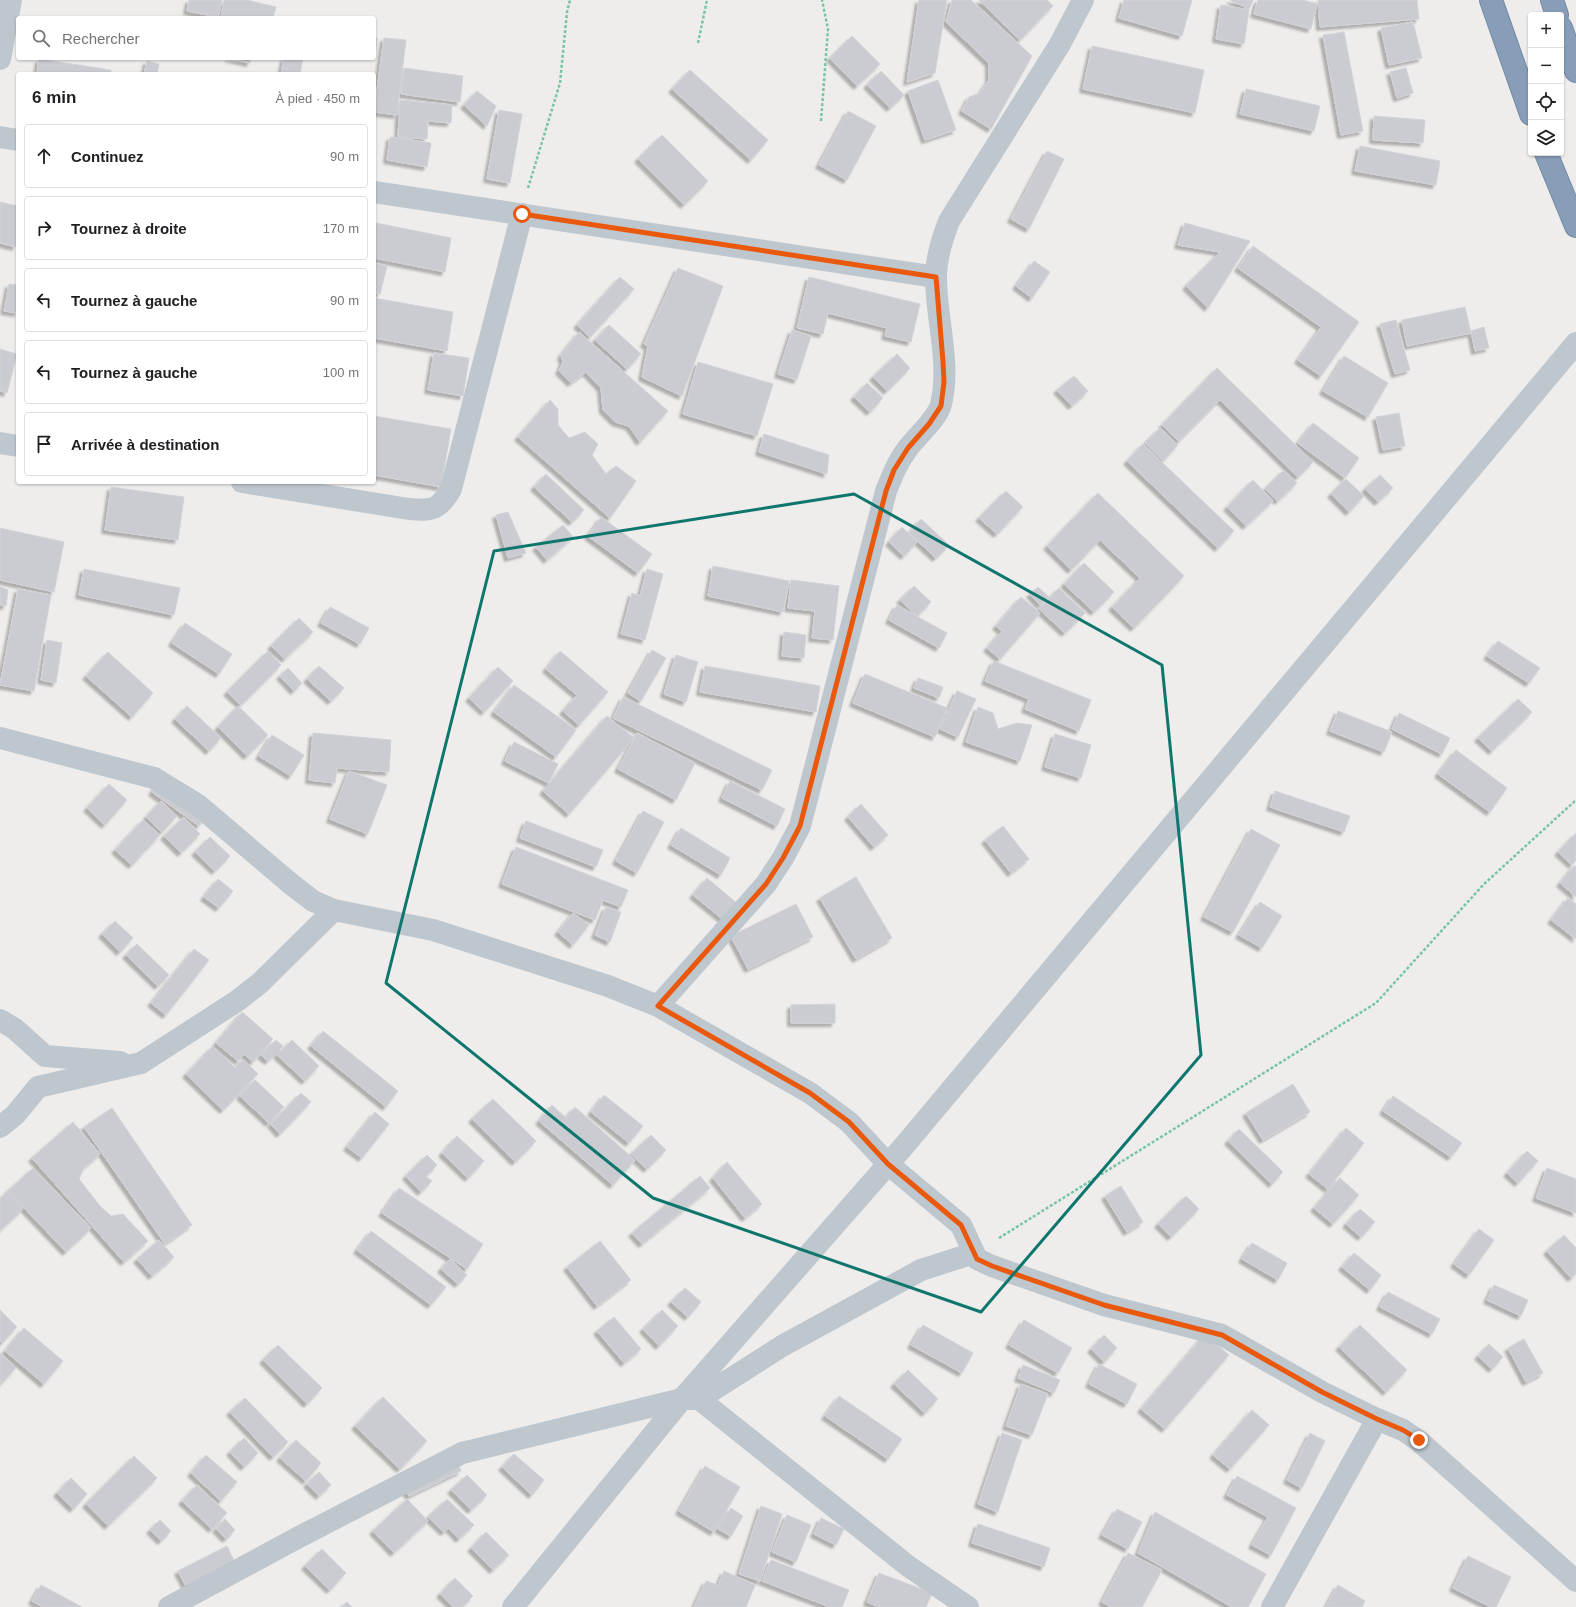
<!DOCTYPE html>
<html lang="fr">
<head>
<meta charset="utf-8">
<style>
  body { margin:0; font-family:Helvetica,sans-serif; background:#f2f2f2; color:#202124 }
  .controls { position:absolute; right:12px; top:12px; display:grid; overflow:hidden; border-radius:4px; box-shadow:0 1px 3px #0004 }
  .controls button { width:36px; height:36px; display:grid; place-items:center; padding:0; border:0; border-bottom:1px solid #e0e0e0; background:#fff; color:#202124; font:20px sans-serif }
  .stop { position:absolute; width:12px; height:12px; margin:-9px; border:3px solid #ea580c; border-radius:50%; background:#fff }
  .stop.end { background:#ea580c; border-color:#fff; box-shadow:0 1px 4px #0008 }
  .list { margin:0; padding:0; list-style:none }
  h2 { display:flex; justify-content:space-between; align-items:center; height:52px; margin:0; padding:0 16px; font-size:17px }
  h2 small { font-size:13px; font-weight:400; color:#757577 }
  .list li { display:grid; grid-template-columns:26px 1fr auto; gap:12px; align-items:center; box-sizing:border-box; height:64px; margin:0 8px 8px; padding:0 8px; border:1px solid #e0e0e0; border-radius:4px }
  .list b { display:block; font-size:15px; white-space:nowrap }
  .list em { font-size:13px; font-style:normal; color:#757577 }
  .icon { flex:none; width:22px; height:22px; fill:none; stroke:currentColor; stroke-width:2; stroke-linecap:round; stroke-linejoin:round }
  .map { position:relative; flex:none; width:1576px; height:1607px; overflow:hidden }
  .search { position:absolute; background:#fff; box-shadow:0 1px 3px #0004; left:16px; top:16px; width:360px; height:44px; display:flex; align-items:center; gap:10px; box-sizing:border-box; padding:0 14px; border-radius:4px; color:#757577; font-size:15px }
  .panel { position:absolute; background:#fff; box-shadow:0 1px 3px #0004; left:16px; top:72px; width:360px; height:412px; border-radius:4px }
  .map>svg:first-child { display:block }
  .building { fill:#caccd1; stroke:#d1d3d8; filter:url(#shadow) }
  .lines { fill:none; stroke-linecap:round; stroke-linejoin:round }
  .highway-casing { stroke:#7389a4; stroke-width:24 }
  .path { stroke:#78c5a1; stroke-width:2.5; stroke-dasharray:3 2; stroke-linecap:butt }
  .minor { stroke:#bec7ce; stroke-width:22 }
  .highway { stroke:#889eb8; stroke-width:22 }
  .route { stroke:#ea580c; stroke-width:5 }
  .marked { fill:none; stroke:#0f766e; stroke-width:3; stroke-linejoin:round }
</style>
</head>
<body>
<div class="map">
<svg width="1576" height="1607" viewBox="0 0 1576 1607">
  <defs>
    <filter id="shadow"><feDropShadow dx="-3.5" dy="3.5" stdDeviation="1" flood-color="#0004"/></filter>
  </defs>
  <rect width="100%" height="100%" fill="#efedec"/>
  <!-- building -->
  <path class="building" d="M189,0H222L218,17L187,11Z
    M224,0H247L276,7L273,18H221Z
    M919,0H947L935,73L907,82Z
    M952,0H971L1032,56L991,129L962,111L969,97L980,93L989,80V63L946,22Z
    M979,0H1047L1053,6L1020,40Z
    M1124,0H1192L1182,36L1119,18Z
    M1230,0H1253L1249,9Z
    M1258,0H1303L1317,4L1311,29L1254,14Z
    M1318,0H1417L1419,19L1320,27Z
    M1221,5L1249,10L1244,44L1216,39Z
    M1413,22L1422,58L1389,65L1381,28Z
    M1344,32L1363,131L1341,135L1323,35Z
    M852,36L880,64L857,86L830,58Z
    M374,37L377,38L376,50H374Z
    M384,38L406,40L397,115L374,112Z
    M1092,46L1204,70L1195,113L1083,89Z
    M228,58H251L250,63Z
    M284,58H303L300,74H281Z
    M39,59L111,70V74H37Z
    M147,61L159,64L157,74H144Z
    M404,68L463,76L460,102L401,94Z
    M1406,68L1413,93L1397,98L1390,72Z
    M690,70L768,140L751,160L672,89Z
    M881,71L904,95L890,108L867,85Z
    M938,80L956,130L925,140L908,91Z
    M1246,89L1320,106L1314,131L1240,114Z
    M477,91L496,106L487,126L464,105Z
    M400,100L452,105L451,123L428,121L427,139L398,137Z
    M499,110L522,114L510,183L487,179Z
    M848,111L876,126L847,180L819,165Z
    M1374,116L1425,120L1423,143L1373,140Z
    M662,135L708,181L684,205L638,159Z
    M390,137L431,143L427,167L387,160Z
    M1360,146L1440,161L1436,185L1355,171Z
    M1047,151L1064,159L1029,229L1011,219Z
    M0,202L18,206V235L16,247L0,243Z
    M376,223L451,238L445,272L374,258V235Z
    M1185,223L1250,241L1208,308L1186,286L1220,252L1178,245Z
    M1253,246L1359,322L1321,376L1298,360L1321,327L1238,268Z
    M1034,261L1050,272L1032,298L1016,286Z
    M374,263L387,266L380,294L374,292Z
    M678,268L723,286L682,396L642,377L648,346L644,344Z
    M620,277L634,289L590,337L577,325Z
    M809,277L920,304L911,342L885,336L887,328L828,313L823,334L797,328Z
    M9,284L18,285V313L4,311Z
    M374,298L453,312L447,351L374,338Z
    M1465,307L1471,333L1407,346L1402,320Z
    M1396,320L1410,370L1395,374L1380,324Z
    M609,325L641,354L627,369L595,340Z
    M1484,327L1489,348L1475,351L1471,331Z
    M792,330L811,336L797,380L778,374Z
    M579,332L668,411L640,442L629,426L615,422L603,410L601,388L586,372L571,383L559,371L563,362L561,355Z
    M0,349L17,354L7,393L0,391Z
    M434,353L469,358L463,396L428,390Z
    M897,354L910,368L887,391L873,377Z
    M1344,356L1388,383L1368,417L1323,391Z
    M698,362L773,384L757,436L683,414Z
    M1217,368L1313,462L1298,477L1220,400L1179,441L1162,425Z
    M1074,376L1088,391L1072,406L1057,390Z
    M867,383L883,398L870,412L854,397Z
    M550,400L558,409V425L569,438L585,432L598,444L592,455L606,474L616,466L636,481L610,518L518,437Z
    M1399,413L1405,446L1383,450L1376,417Z
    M374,416L451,429L441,487L374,475Z
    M1313,423L1359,458L1345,478L1298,443Z
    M1160,428L1178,445L1163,461L1145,443Z
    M764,434L829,455L827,474L759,452Z
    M1143,444L1234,531L1218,548L1127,461Z
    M1284,470L1297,483L1278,501L1265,489Z
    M546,474L584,510L572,522L534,487Z
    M1380,475L1393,488L1378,502L1365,489Z
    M1346,479L1364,496L1349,512L1331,494Z
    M1253,480L1273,501L1246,526L1227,507Z
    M111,487L184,497L178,540L105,530Z
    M1006,491L1023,507L997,534L979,518Z
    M1098,493L1184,576L1134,628L1112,607L1140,578L1100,540L1071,570L1047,546Z
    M508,512L526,553L508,558L496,515Z
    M601,517L652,554L638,573L588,536Z
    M921,519L949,545L936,558L909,533Z
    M563,525L573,537L547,560L536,547Z
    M902,527L917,542L904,556L889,542Z
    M0,528L64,542L54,592L0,580Z
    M1084,563L1114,592L1094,612L1064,584Z
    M713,566L789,581L783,612L708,596Z
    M84,569L180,588L174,615L79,595Z
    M647,569L663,574L645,640L621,634L632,593L640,596Z
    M791,580L839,586L833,640L812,638L815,611L788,608Z
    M914,586L931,602L917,616L900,600Z
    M0,587L8,590L6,606L0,605Z
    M1038,587L1049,597L1040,605L1030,594Z
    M1059,588L1085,613L1065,633L1039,609Z
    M18,589L51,595L34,691L0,685Z
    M1021,597L1040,613L1000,659L987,648L1002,631L996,626Z
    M897,605L947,633L939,648L889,620Z
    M330,607L369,628L360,644L321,623Z
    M299,618L313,632L285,659L271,646Z
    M185,623L232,654L219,674L172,643Z
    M784,632L806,635L804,658L782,656Z
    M47,640L62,643L56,683L41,680Z
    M1498,641L1540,668L1529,683L1487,656Z
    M652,650L666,658L641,701L628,693Z
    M268,651L281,665L241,705L227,692Z
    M560,651L608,692L579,725L563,711L577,695L546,669Z
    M108,652L153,693L132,717L86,676Z
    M676,655L698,662L686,702L664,694Z
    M994,661L1091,700L1079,731L1025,709L1029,699L985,681Z
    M319,666L344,688L331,701L307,679Z
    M705,666L820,686L816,712L700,692Z
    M498,667L513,681L484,712L469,698Z
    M288,668L302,683L294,691L280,676Z
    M865,674L947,708L935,737L853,703Z
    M918,678L943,687L939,698L914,688Z
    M514,685L576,730L556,757L494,712Z
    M957,691L976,699L958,737L940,729Z
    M623,697L772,770L762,790L613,718Z
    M1518,699L1532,712L1492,751L1478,738Z
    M187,706L221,738L209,751L175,719Z
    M238,706L268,735L247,756L218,727Z
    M978,707L993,713L998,729L1017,723L1032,725L1020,761L966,742Z
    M1338,711L1392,732L1384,752L1330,731Z
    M1399,713L1450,738L1442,754L1392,729Z
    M607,716L634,738L569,814L543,791Z
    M313,733L391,740L389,772L337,768L335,783L309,780Z
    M637,733L695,763L676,800L618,769Z
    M1055,734L1091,745L1081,778L1045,767Z
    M272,735L304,755L291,776L259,756Z
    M514,742L558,764L549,783L505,761Z
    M1456,750L1507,788L1490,812L1438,774Z
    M349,771L387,785L368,834L330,819Z
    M730,781L785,809L777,826L722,798Z
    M158,783L205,818L199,826L152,792Z
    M109,784L127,800L105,825L87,808Z
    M1275,791L1350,816L1344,832L1270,807Z
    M161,801L177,816L162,832L146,817Z
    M861,804L888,835L874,847L848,817Z
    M643,811L664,822L637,873L616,861Z
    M184,817L200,834L181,853L164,836Z
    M143,820L160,835L132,865L115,850Z
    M526,821L603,850L596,867L520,838Z
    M1003,826L1029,859L1011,873L985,840Z
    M681,828L730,858L721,875L671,845Z
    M1251,829L1280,845L1233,932L1204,917Z
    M1576,833V860L1572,865L1558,852Z
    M210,837L230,856L215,871L195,852Z
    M516,847L628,890L621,907L603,900L595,920L502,884Z
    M1574,866L1576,867V897L1560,883Z
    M856,877L892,938L856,959L820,898Z
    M707,878L739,905L726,922L693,895Z
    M218,879L233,891L219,908L204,897Z
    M1568,898L1576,904V939L1551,920Z
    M1260,902L1282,916L1262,948L1239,935Z
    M796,904L813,937L748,969L731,936Z
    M606,907L621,912L610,942L595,935Z
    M573,913L589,925L573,945L558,932Z
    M115,921L133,938L120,952L102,934Z
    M137,944L169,975L158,986L126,955Z
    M194,949L209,960L166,1015L151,1003Z
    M835,1004V1023H791V1005Z
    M242,1012L273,1039L253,1062L244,1054L238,1061L216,1043Z
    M323,1031L398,1091L386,1107L311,1046Z
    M276,1040L283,1046L268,1061L261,1055Z
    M292,1040L319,1066L305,1081L277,1055Z
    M213,1046L235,1068L243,1059L258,1074L223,1110L186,1074Z
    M255,1080L284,1107L269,1123L240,1096Z
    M1293,1084L1310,1112L1263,1140L1246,1113Z
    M301,1093L311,1102L280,1134L271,1124Z
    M604,1095L643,1126L629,1143L591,1112Z
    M1393,1096L1462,1143L1451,1157L1383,1111Z
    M493,1099L536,1141L515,1162L472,1119Z
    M552,1105L566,1118L575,1107L635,1160L613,1185L539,1121Z
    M112,1108L192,1225L165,1244L84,1127Z
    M375,1112L389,1124L362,1158L347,1147Z
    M73,1122L100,1154L84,1168L79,1179L100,1206L111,1216L123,1214L148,1241L124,1262L32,1158Z
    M1346,1128L1364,1143L1328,1189L1309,1174Z
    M1239,1129L1283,1172L1272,1184L1228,1141Z
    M651,1135L666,1150L647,1169L631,1154Z
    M457,1136L484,1161L468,1178L442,1153Z
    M1527,1151L1538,1161L1518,1183L1507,1173Z
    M427,1155L437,1165L426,1176L432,1181L421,1192L406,1176Z
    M727,1162L762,1204L745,1218L713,1178Z
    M33,1168L91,1228L66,1252L8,1191Z
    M1547,1168L1576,1179V1213L1536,1198Z
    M700,1176L710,1188L642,1244L632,1233Z
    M1340,1178L1359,1195L1333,1224L1314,1208Z
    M1121,1186L1143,1222L1127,1232L1105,1196Z
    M399,1188L483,1244L467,1269L382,1213Z
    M7,1192L23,1209L0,1231V1199Z
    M1186,1196L1199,1209L1171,1237L1158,1224Z
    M1360,1209L1375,1222L1361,1237L1346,1224Z
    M1479,1229L1494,1240L1469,1275L1454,1264Z
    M371,1231L446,1287L431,1305L357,1250Z
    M1564,1235L1576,1248V1274L1571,1278L1547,1251Z
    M159,1240L174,1257L152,1276L137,1259Z
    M600,1241L631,1280L597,1306L567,1267Z
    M1252,1243L1287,1263L1278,1280L1242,1259Z
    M1354,1253L1381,1275L1370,1290L1342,1267Z
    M450,1259L467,1275L458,1284L441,1269Z
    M1494,1285L1528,1300L1521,1316L1487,1300Z
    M685,1288L701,1302L688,1317L671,1302Z
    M1388,1292L1440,1319L1432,1334L1380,1307Z
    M0,1310L17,1327L2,1343L0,1341Z
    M662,1310L678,1326L659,1346L643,1329Z
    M614,1317L641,1349L624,1363L597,1331Z
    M1024,1320L1072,1348L1058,1373L1009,1345Z
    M923,1325L973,1353L962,1373L911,1345Z
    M1360,1325L1407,1370L1386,1392L1339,1347Z
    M24,1328L63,1361L44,1384L5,1351Z
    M1205,1334L1229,1355L1165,1429L1141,1409Z
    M1104,1335L1117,1348L1104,1362L1091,1349Z
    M1524,1339L1543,1373L1526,1382L1508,1348Z
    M1489,1344L1503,1357L1492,1369L1478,1356Z
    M278,1345L322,1388L307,1404L263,1360Z
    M0,1353L16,1368L0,1385Z
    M1099,1364L1137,1384L1127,1404L1089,1384Z
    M1023,1365L1060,1380L1054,1393L1018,1378Z
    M908,1370L938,1399L925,1413L894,1384Z
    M1021,1384L1048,1394L1032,1435L1006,1426Z
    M839,1396L902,1439L888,1459L825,1416Z
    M383,1397L427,1441L400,1469L355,1426Z
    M245,1398L288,1442L273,1457L230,1412Z
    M1252,1410L1269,1425L1230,1469L1213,1455Z
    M1002,1433L1022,1440L998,1512L978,1504Z
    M1310,1433L1325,1441L1302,1488L1287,1480Z
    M244,1438L258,1453L244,1467L230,1452Z
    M296,1440L321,1463L306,1481L280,1458Z
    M514,1454L544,1480L532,1495L502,1467Z
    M206,1455L237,1482L221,1501L191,1473Z
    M134,1456L157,1478L108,1526L86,1504Z
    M456,1459L461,1471L409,1496L403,1485Z
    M705,1466L740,1487L714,1532L679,1511Z
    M319,1472L331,1485L319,1496L307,1484Z
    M467,1475L487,1495L471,1510L451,1490Z
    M1237,1476L1296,1508L1271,1555L1252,1545L1268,1517L1227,1495Z
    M71,1478L87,1494L73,1509L57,1493Z
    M197,1485L227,1513L212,1529L182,1501Z
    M407,1499L428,1521L394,1553L373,1531Z
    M447,1499L474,1525L459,1539L449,1528L444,1532L428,1517Z
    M761,1506L782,1514L760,1581L739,1574Z
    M731,1508L743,1516L731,1536L718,1529Z
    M1117,1509L1142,1522L1128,1549L1102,1535Z
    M1155,1512L1266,1574L1248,1607H1232L1138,1553Z
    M787,1515L811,1525L796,1562L772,1552Z
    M821,1518L844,1529L836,1545L814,1534Z
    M225,1519L235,1530L226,1539L216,1529Z
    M160,1520L171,1531L161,1541L150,1530Z
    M978,1524L1050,1548L1044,1567L972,1543Z
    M486,1532L509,1555L493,1570L471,1548Z
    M227,1546L236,1565L188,1590L178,1571Z
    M322,1549L346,1573L330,1590L305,1566Z
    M1128,1553L1162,1570L1142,1607H1111L1102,1602Z
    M1468,1556L1511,1577L1496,1607H1491L1453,1588Z
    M771,1560L849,1590L842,1607H830L762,1581Z
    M724,1571L755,1585L746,1607H694L706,1581L718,1585Z
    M879,1573L932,1593L926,1607H879L867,1602Z
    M455,1578L473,1596L462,1607H453L440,1594Z
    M41,1585L82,1607H43L32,1601Z
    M1338,1585L1365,1601L1362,1607H1326Z
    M347,1602L352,1607H341Z"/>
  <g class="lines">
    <defs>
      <path id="highway" d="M1491,0L1531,114
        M1552,0L1557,15
        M1561,28L1576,71
        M1546,153L1576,226"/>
    </defs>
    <!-- highway casing -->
    <use href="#highway" class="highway-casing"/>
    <!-- path -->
    <path class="path" d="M698,43L707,0
      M821,121L828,29L822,0
      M528,188L560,83L567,12L570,0
      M999,1238L1376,1003L1484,884L1576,800"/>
    <!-- minor -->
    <path class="minor" d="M0,59L11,0
      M0,137L18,140
      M374,192L936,277
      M0,443L18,446
      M242,482L409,509C432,511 439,510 451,489L522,214
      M0,738L154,778L198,805L291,884L313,901L334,910
      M658,1006L810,1093L849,1122L888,1164L961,1225L977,1259L992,1266L1104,1305L1222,1335L1322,1392L1377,1419L1403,1430L1419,1441L1576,1581
      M0,1020L15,1029L45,1056L120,1062
      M0,1127L15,1115L38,1087L141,1063L237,1001L260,983L334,910L433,930L608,986L658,1006L766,884L783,858L800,826L886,491C892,476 898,461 908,448C917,436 938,418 941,404C951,363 936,319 936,277C936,258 942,239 949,221L1060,44L1083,0
      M699,1399L908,1566L968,1607
      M169,1607L299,1537L462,1453L682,1399H699L782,1346L921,1270L974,1253
      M513,1607L682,1399L904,1146L1576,343
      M1272,1607L1377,1419"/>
    <!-- highway -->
    <use href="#highway" class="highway"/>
  </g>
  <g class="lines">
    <!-- route -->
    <path class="route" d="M522,214L936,277L943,362L944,382L941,406L929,424L908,448L894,470L886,491L800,826L783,858L766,884L658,1006L810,1093L849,1122L888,1164L961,1225L977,1259L992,1266L1104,1305L1222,1335L1322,1392L1377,1419L1403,1430L1419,1440"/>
  </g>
  <!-- marked area -->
  <path class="marked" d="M854,494L1162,665L1201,1055L981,1312L653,1198L386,983L494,551Z"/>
</svg>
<div class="controls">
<button>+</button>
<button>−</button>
<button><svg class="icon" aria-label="locate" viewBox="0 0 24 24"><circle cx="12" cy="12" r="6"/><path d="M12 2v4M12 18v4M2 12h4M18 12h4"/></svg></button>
<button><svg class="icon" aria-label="layers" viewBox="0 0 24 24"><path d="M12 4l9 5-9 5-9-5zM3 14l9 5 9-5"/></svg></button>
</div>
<div class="stop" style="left:522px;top:214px"></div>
<div class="stop end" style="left:1419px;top:1440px"></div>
<div class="search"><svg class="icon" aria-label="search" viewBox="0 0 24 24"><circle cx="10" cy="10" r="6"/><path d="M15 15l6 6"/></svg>Rechercher</div>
<section class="panel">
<h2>6 min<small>À pied · 450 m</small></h2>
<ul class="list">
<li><svg class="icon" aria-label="ahead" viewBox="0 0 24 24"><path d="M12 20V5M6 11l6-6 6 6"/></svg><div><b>Continuez</b></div><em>90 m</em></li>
<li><svg class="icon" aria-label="right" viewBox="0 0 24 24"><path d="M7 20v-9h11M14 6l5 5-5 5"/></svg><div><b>Tournez à droite</b></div><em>170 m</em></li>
<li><svg class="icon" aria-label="left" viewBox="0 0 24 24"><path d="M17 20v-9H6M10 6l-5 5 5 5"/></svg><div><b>Tournez à gauche</b></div><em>90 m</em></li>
<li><svg class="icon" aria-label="left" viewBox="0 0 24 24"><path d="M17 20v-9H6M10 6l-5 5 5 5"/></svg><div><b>Tournez à gauche</b></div><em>100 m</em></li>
<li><svg class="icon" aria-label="arrive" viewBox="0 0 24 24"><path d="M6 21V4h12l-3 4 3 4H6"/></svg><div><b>Arrivée à destination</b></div></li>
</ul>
</section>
</div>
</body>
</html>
